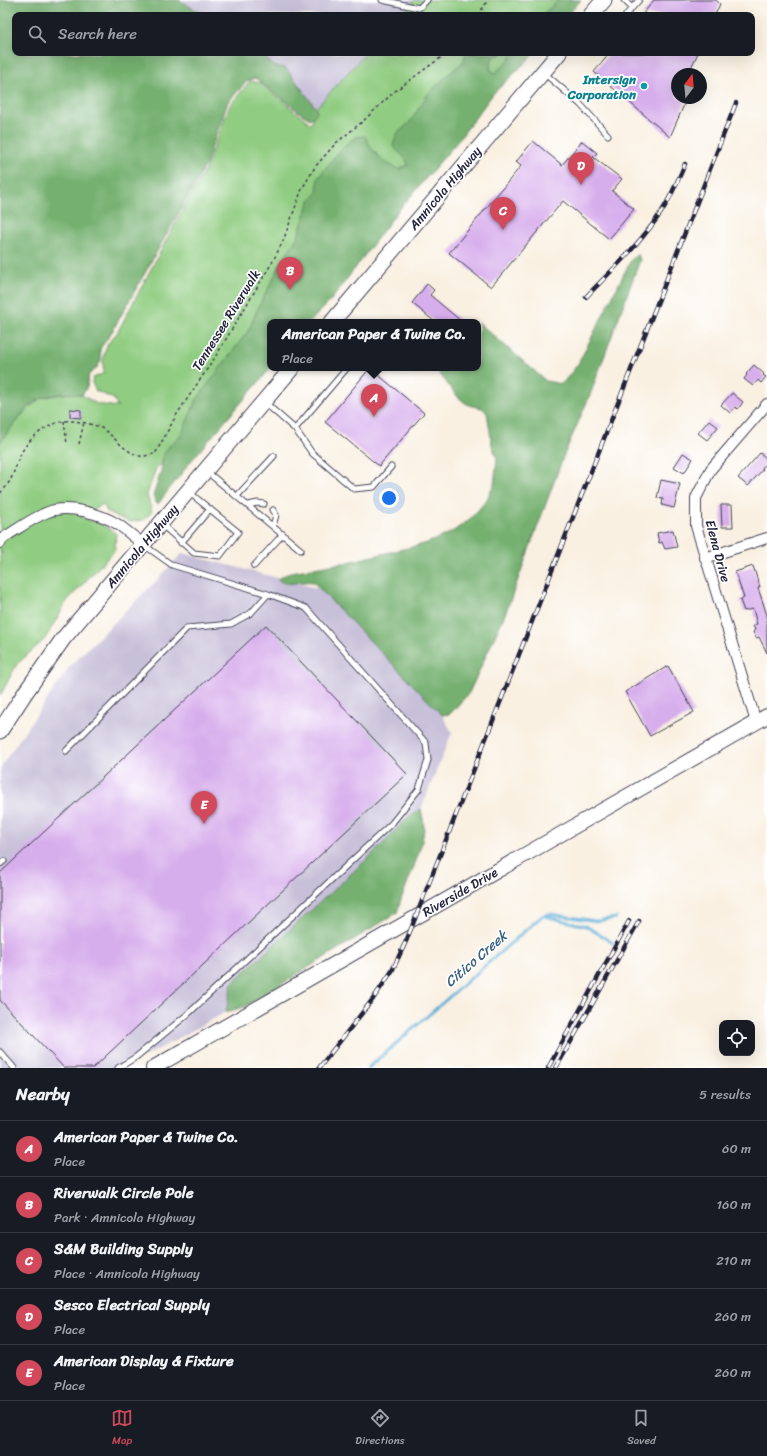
<!DOCTYPE html>
<html lang="en">
<head>
<meta charset="utf-8">
<style>
  body { margin:0; font-family:Sriracha,sans-serif; background:#242831; color:#f1f3f6 }
  .controls { position:absolute; right:12px; bottom:12px; display:grid; overflow:hidden; border-radius:8px; box-shadow:0 4px 16px #0002 }
  .controls button { width:36px; height:36px; display:grid; place-items:center; padding:0; border:0; border-bottom:1px solid #363941; background:#171b24; color:#f1f3f6; font:20px sans-serif }
  .compass { position:absolute; left:671px; top:68px; width:36px; height:36px; border-radius:50%; background:#171b24; box-shadow:0 4px 16px #0002; rotate:16deg }
  .you { position:absolute; left:389px; top:498px; width:14px; height:14px; margin:-10px; border:3px solid #fff; border-radius:50%; background:#1a73e8; box-shadow:0 0 0 6px #1a73e833 }
  .badge { display:grid; place-items:center; width:26px; height:26px; border-radius:50%; background:#d1495b; color:#fff; font-size:13px; font-weight:700 }
  .pin { position:absolute; translate:-50% -33px; filter:drop-shadow(0 1px 2px #0008) }
  .pin::after { content:''; position:absolute; top:21px; width:14px; height:12px; background:inherit; clip-path:polygon(0 0,100% 0,50% 100%) }
  .popup { position:absolute; left:267px; top:319px; width:214px; height:52px; box-sizing:border-box; display:grid; place-content:center; border-radius:8px; background:#171b24; filter:drop-shadow(0 1px 3px #0005); font-size:13px; white-space:nowrap; color:#9ea1a6 }
  .popup b { font-size:15px; color:#f1f3f6 }
  .popup::after { content:''; position:absolute; left:50%; top:100%; margin-left:-8px; border:8px solid transparent; border-top-color:#171b24 }
  .list { margin:0; padding:0; list-style:none }
  h2 { display:flex; justify-content:space-between; align-items:center; height:52px; margin:0; padding:0 16px; font-size:17px }
  h2 small { font-size:13px; font-weight:400; color:#9ea1a6 }
  .list li { display:grid; grid-template-columns:26px 1fr auto; gap:12px; align-items:center; box-sizing:border-box; height:56px; padding:0 16px; border-top:1px solid #363941 }
  .list b { display:block; font-size:15px; white-space:nowrap }
  .list p { margin:0; font-size:13px; white-space:nowrap; color:#9ea1a6 }
  .list em { font-size:13px; font-style:normal; color:#9ea1a6 }
  .icon { flex:none; width:22px; height:22px; fill:none; stroke:currentColor; stroke-width:2; stroke-linecap:round; stroke-linejoin:round }
  .map { position:relative; flex:none; width:767px; height:1068px; overflow:hidden }
  .search { position:absolute; background:#171b24; box-shadow:0 4px 16px #0002; left:12px; right:12px; top:12px; height:44px; display:flex; align-items:center; gap:10px; box-sizing:border-box; padding:0 14px; border-radius:8px; color:#9ea1a6; font-size:15px }
  .sheet { height:332px; background:#171b24 }
  nav { display:flex; justify-content:space-around; align-items:center; box-sizing:border-box; height:56px; border-top:1px solid #363941; background:#171b24; font-size:11px; color:#9ea1a6 }
  nav a { display:grid; justify-items:center; gap:2px }
  nav .on { color:#d1495b }
  .map>svg:first-child { display:block }
  .industrial { fill:#c7c0d9 }
  .green { fill:#90cc81; stroke:#59775e }
  .forest { fill:#74b06f; stroke:#4b6955 }
  .lines { fill:none; stroke-linecap:round; stroke-linejoin:round }
  .stream { stroke:#5cafd8; stroke-width:3 }
  .building { fill:#d7aeec }
  .lane-casing { stroke:#424154; stroke-width:7 }
  .street-casing { stroke:#424154; stroke-width:12 }
  .secondary-casing { stroke:#424154; stroke-width:16 }
  .primary-casing { stroke:#424154; stroke-width:17 }
  .path { stroke:#424154; stroke-width:1.5; stroke-dasharray:3 3; stroke-linecap:butt }
  .lane { stroke:#fff; stroke-width:5 }
  .street { stroke:#fff; stroke-width:10 }
  .secondary { stroke:#fff; stroke-width:14 }
  .primary { stroke:#fff; stroke-width:15 }
  .rail-casing { stroke:#22223b; stroke-width:4.5 }
  .rail { stroke:#fff; stroke-width:3; stroke-dasharray:9; stroke-linecap:butt }
  .culture-dot { fill:#0f9aa8; stroke:#fff; stroke-width:1.5 }
  .labels { text-anchor:middle; dominant-baseline:central; stroke-width:3.5; stroke-linejoin:round; paint-order:stroke }
  .culture-label { font-size:13px; font-weight:bold; fill:#0d838f; stroke:#fff; text-anchor:end }
  .street-label { font-size:13px; fill:#22223b; stroke:#fff }
  .water-label { font-size:14px; font-style:italic; fill:#3c6182; stroke:#fff }
</style>
</head>
<body>
<div class="map">
<svg width="767" height="1068" viewBox="0 0 767 1068">
  <rect width="100%" height="100%" fill="#fff"/>
  <filter id="ink" filterUnits="userSpaceOnUse"><feTurbulence type="fractalNoise" baseFrequency=".025" numOctaves="2"/><feDisplacementMap in="SourceGraphic" scale="8" xChannelSelector="R" yChannelSelector="G"/><feConvolveMatrix kernelMatrix="1 2 1 2 8 2 1 2 1" color-interpolation-filters="sRGB"/></filter>
  <filter id="wash" filterUnits="userSpaceOnUse"><feTurbulence type="fractalNoise" baseFrequency=".012" numOctaves="4" result="noise"/><feDisplacementMap in="SourceGraphic" scale="16" xChannelSelector="R" yChannelSelector="G"/><feGaussianBlur stdDeviation="0.9" result="paint"/><feColorMatrix in="noise" values="0 0 0 0 0 0 0 0 0 0 0 0 0 0 0 0 0 1.4 0 .05"/><feComposite in="paint" operator="in"/></filter>
  <g filter="url(#wash)">
    <rect width="100%" height="100%" fill="#f9f0e1"/>
    <!-- industrial -->
    <path class="industrial" d="M178,0H460L450,15H198Z
      M246,53H405L330,117Z
      M182,553L320,589L442,715L452,732L421,809L408,817L379,848L232,983L226,1012L124,1068H0V770L6,759L70,666L161,576Z"/>
    <!-- green -->
    <path class="green" d="M415,0H561L549,15H401Z
      M366,53H518L270,322L228,418L156,468L147,495L152,512L144,520L130,522L108,513L103,504L91,512L80,517L101,524L116,533L115,550L67,601L45,639L17,664L0,696V556L2,552L0,553V443L10,429L27,409L41,398L68,393L82,395L97,404L118,407L114,399L96,391L92,383L93,378L104,373C101,356 105,344 117,333L184,207L205,170L230,105L250,81L260,83L311,124L316,108Z"/>
    <!-- forest -->
    <path class="forest" d="M0,0H179L204,15H15V53H260L274,66L286,68L316,108L317,113L310,119L303,115L255,78L247,81L228,102L205,166L113,330L100,349L101,360L96,369L89,374L87,387L82,395C69,393 54,393 42,398C27,403 9,431 0,443Z
      M559,0H581L568,15H542Z
      M469,53H501V55L494,56L491,62L490,69L495,73L510,59L513,53H535L493,94L458,141L397,212L332,299L310,322H270L271,368L191,461L158,504L155,502L153,496L161,471L163,455L170,445L181,435L196,400L248,331L259,306L279,267L298,236L310,200L317,193L318,178L330,162L343,147L355,137L365,136C371,151 384,165 400,169L408,165C406,156 399,154 393,146L396,135L410,122L428,94L444,78L464,61L465,55Z
      M638,254L640,260L590,395L564,455L506,612L469,693L450,714L442,715L313,582C300,580 288,588 277,579L291,572L348,562L424,544L442,537L455,530L471,518L486,501L494,484L497,459L492,445L487,413L482,408L472,406L465,403L456,395L435,368H478L479,323L546,381L562,384L578,364L631,260Z
      M421,809C422,815 424,821 424,827C423,853 404,886 397,913L244,1007L226,1012L232,983L379,848L408,817Z"/>
    <g class="lines">
      <!-- stream -->
      <path class="stream" d="M544,916L586,926L613,943
        M368,1068L542,916L550,914L596,921L616,918"/>
    </g>
    <g id="blocks">
      <!-- building -->
      <path class="building" d="M654,0H716L720,4L715,15H642Z
        M610,53H698L688,74H677V98H687L670,137L594,72Z
        M533,141L562,165L582,141L597,153L593,157L622,179L612,191L634,209L609,239L563,201L491,287L449,253L521,166L516,162Z
        M427,284L434,290L430,295L462,322H435L412,303Z
        M754,365L764,374L763,375L766,377L761,383L758,380L753,386L744,379L747,375L746,374Z
        M370,368L424,413L379,466L325,422Z
        M732,393L743,402L738,409L735,407L730,413L721,405Z
        M70,409L81,410V418L70,417Z
        M709,420L718,427L707,440L698,433Z
        M683,453L693,459L684,473L674,467Z
        M760,453L767,459V462L762,468L763,469L748,486L738,478Z
        M661,480L680,484L674,508L662,505L663,499L657,498Z
        M721,505H732L733,527H722Z
        M673,530L677,547L665,549L662,542L659,543L657,533Z
        M753,566L760,587L758,588L767,615V653L759,637L756,638L753,632L755,630L753,625L757,624L753,609L744,611L740,600L744,598L735,572Z
        M266,625L407,774L93,1068H64L0,1000V873Z
        M668,666L694,712L650,736L625,692Z"/>
    </g>
  </g>
  <g filter="url(#ink)">
    <use href="#blocks" fill-opacity="0" stroke="#424154" stroke-width="1"/>
    <g class="lines">
      <defs>
        <path id="lane" d="M382,0L419,8L427,0
          M624,0L632,8L639,0
          M626,15L632,8
          M544,73L580,104L608,135
          M264,402L295,429L312,453L354,489L374,487L391,467
          M295,429L347,368
          M206,471L301,550
          M237,496L274,456
          M248,505L258,503L264,504
          M273,510L276,515L273,526
          M161,524L194,553L220,556L238,532L190,493
          M181,543L210,509
          M254,566L283,534
          M66,751L187,628L231,624L251,613L268,594L172,565L144,545
          M0,864L4,861
          M0,1052L14,1068
          M118,1068L136,1057L188,1014L392,823L419,789L428,760L426,743L306,608L268,594"/>
        <path id="street" d="M0,543L3,538C18,529 32,518 48,512C68,504 102,514 119,525C127,531 135,538 143,544
          M705,558L767,538
          M756,722L696,526V498L711,469L767,404"/>
        <path id="secondary" d="M153,1068L767,716"/>
        <path id="primary" d="M591,15L604,0
          M332,322L559,53
          M0,731L25,693L63,639L292,368"/>
      </defs>
      <!-- lane casing -->
      <use href="#lane" class="lane-casing"/>
      <!-- street casing -->
      <use href="#street" class="street-casing"/>
      <!-- secondary casing -->
      <use href="#secondary" class="secondary-casing"/>
      <!-- primary casing -->
      <use href="#primary" class="primary-casing"/>
      <!-- path -->
      <path class="path" d="M478,15L488,0
        M64,421L67,444
        M79,444L84,422
        M0,493C11,484 14,471 19,458C25,441 46,424 64,421C75,420 98,424 106,431C117,440 125,452 140,456C144,457 150,454 155,454L177,414L214,359L273,261L283,241L302,189L315,167L336,143L362,122L395,91L447,53"/>
      <!-- lane -->
      <use href="#lane" class="lane"/>
      <!-- street -->
      <use href="#street" class="street"/>
      <!-- secondary -->
      <use href="#secondary" class="secondary"/>
      <!-- primary -->
      <use href="#primary" class="primary"/>
      <defs>
        <path id="rail" d="M586,297C612,270 641,243 662,211C671,197 678,180 685,164
          M319,1068L373,999L392,971L407,939L736,103
          M548,1068L629,921
          M556,1068L639,921"/>
      </defs>
      <!-- rail casing -->
      <use href="#rail" class="rail-casing"/>
      <!-- rail -->
      <use href="#rail" class="rail"/>
    </g>
  </g>
  <!-- markers -->
  <circle class="culture-dot" cx="644" cy="86" r="4"/>
  <g class="labels">
    <!-- culture labels -->
    <g class="culture-label">
      <text x="636" y="79">Intersign<tspan x="636" dy="15">Corporation</tspan></text>
    </g>
    <!-- street labels -->
    <g class="street-label">
      <text transform="translate(445 188) rotate(-50)">Amnicola Highway</text>
      <text transform="translate(226 320) rotate(-58)">Tennessee Riverwalk</text>
      <text transform="translate(142 546) rotate(-50)">Amnicola Highway</text>
      <text transform="translate(718 551) rotate(75)">Elena Drive</text>
      <text transform="translate(460 892) rotate(-30)">Riverside Drive</text>
    </g>
    <!-- water labels -->
    <g class="water-label">
      <text transform="translate(476 959) rotate(-41)">Citico Creek</text>
    </g>
  </g>
</svg>
<div class="controls">
<button><svg class="icon" aria-label="locate" viewBox="0 0 24 24"><circle cx="12" cy="12" r="6"/><path d="M12 2v4M12 18v4M2 12h4M18 12h4"/></svg></button>
</div>
<svg class="compass" viewBox="-18 -18 36 36"><path d="M0-13l5 13h-10z" fill="#e53935"/><path d="M0 13l5-13h-10z" fill="#9ea1a6"/></svg>
<div class="you"></div>
<div class="pin badge" style="left:374px;top:417px">A</div>
<div class="popup"><b>American Paper &amp; Twine Co.</b>Place</div>
<div class="pin badge" style="left:290px;top:290px">B</div>
<div class="pin badge" style="left:503px;top:230px">C</div>
<div class="pin badge" style="left:581px;top:185px">D</div>
<div class="pin badge" style="left:204px;top:824px">E</div>
<div class="search"><svg class="icon" aria-label="search" viewBox="0 0 24 24"><circle cx="10" cy="10" r="6"/><path d="M15 15l6 6"/></svg>Search here</div>
</div>
<section class="sheet">
<h2>Nearby<small>5 results</small></h2>
<ul class="list">
<li><span class="badge">A</span><div><b>American Paper &amp; Twine Co.</b><p>Place</p></div><em>60 m</em></li>
<li><span class="badge">B</span><div><b>Riverwalk Circle Pole</b><p>Park · Amnicola Highway</p></div><em>160 m</em></li>
<li><span class="badge">C</span><div><b>S&amp;M Building Supply</b><p>Place · Amnicola Highway</p></div><em>210 m</em></li>
<li><span class="badge">D</span><div><b>Sesco Electrical Supply</b><p>Place</p></div><em>260 m</em></li>
<li><span class="badge">E</span><div><b>American Display &amp; Fixture</b><p>Place</p></div><em>260 m</em></li>
</ul>
</section>
<nav>
<a class="on"><svg class="icon" aria-label="map" viewBox="0 0 24 24"><path d="M3 6l6-2 6 2 6-2v14l-6 2-6-2-6 2zM9 4v14M15 6v14"/></svg>Map</a>
<a><svg class="icon" aria-label="directions" viewBox="0 0 24 24"><path d="M12 3l9 9-9 9-9-9zM9 14v-3h6M13 9l2 2-2 2"/></svg>Directions</a>
<a><svg class="icon" aria-label="saved" viewBox="0 0 24 24"><path d="M7 4h10v16l-5-4-5 4z"/></svg>Saved</a>
</nav>
</body>
</html>
